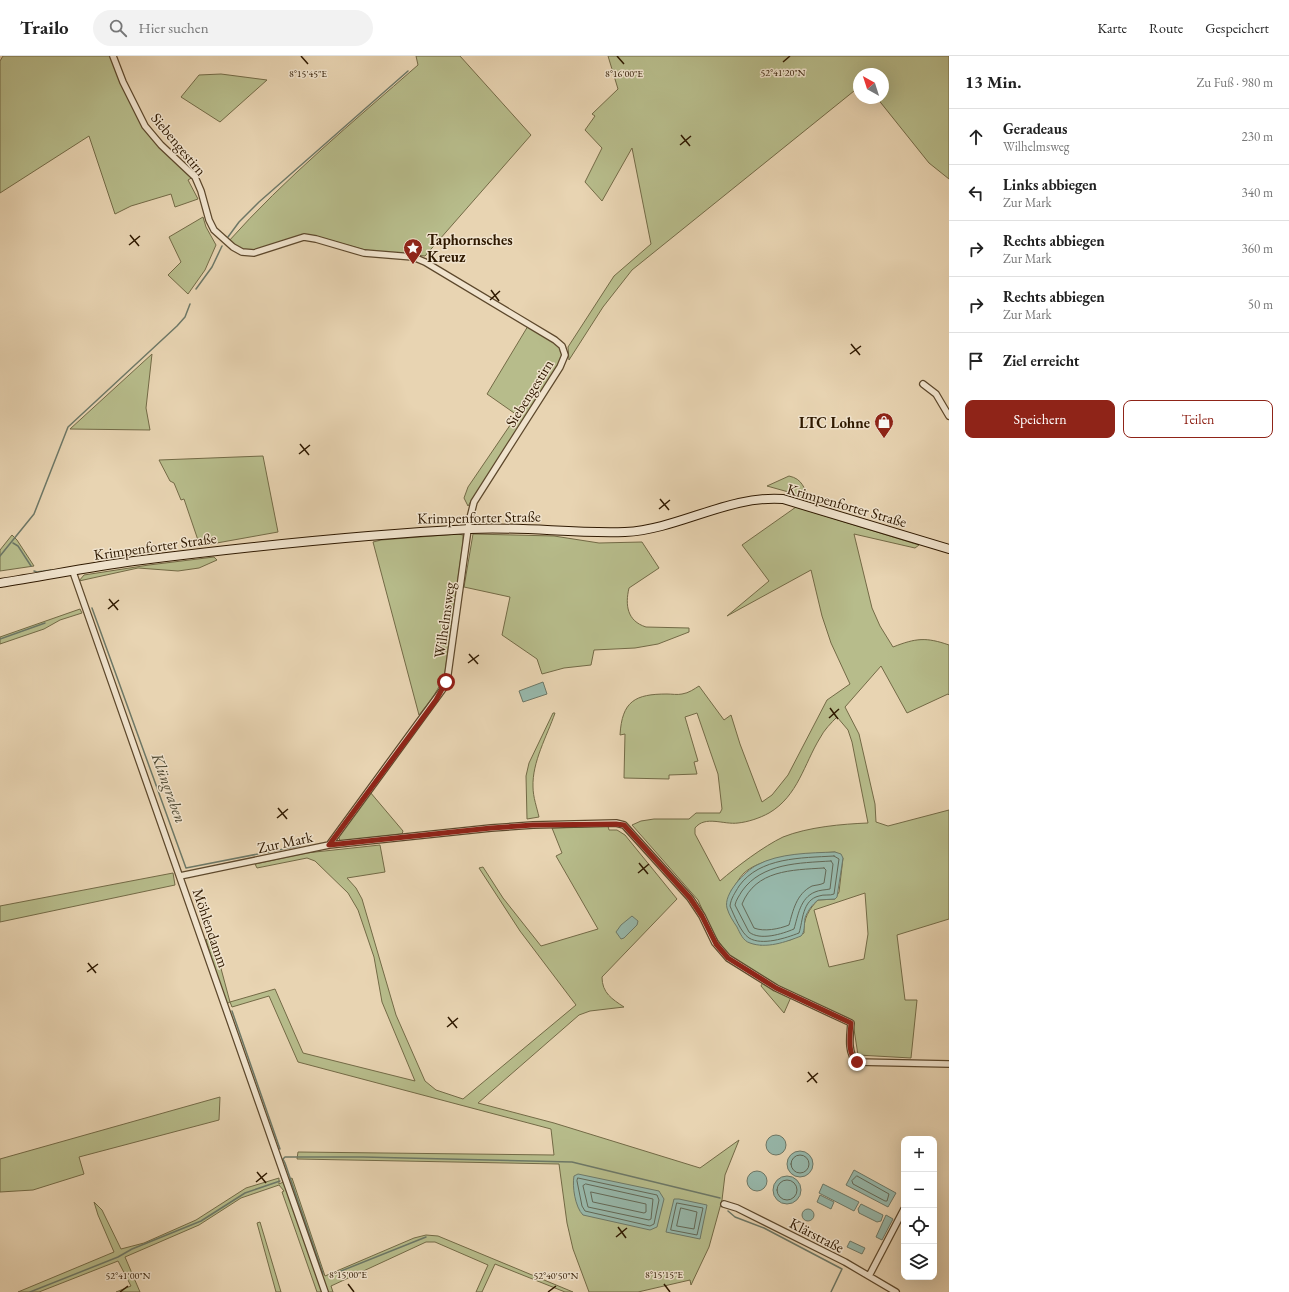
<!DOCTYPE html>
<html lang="de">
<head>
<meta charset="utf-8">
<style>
  body { margin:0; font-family:"EB Garamond",serif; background:#f2f2f2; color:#222 }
  .controls { position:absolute; right:12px; bottom:12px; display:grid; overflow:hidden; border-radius:8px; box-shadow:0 4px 16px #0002 }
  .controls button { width:36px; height:36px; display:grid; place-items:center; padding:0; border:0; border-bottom:1px solid #e0e0e0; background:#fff; color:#222; font:20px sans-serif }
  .compass { position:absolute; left:853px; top:12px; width:36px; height:36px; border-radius:50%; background:#fff; box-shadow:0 4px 16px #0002; rotate:321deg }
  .stop { position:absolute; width:12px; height:12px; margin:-9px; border:3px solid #8f2418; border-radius:50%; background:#fff }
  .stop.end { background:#8f2418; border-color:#fff; box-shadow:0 1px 4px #0008 }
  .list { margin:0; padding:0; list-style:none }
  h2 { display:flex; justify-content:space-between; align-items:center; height:52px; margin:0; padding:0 16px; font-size:17px }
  h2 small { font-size:13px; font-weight:400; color:#767676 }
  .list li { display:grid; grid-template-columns:26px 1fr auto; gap:12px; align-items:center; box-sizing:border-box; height:56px; padding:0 16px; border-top:1px solid #e0e0e0 }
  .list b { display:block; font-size:15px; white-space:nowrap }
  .list p { margin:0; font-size:13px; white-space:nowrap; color:#767676 }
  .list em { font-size:13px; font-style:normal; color:#767676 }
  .actions { display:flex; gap:8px; padding:12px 16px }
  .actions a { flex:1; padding:9px 0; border:1px solid #8f2418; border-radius:8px; text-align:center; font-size:14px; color:#8f2418 }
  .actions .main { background:#8f2418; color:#fff }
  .icon { flex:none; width:22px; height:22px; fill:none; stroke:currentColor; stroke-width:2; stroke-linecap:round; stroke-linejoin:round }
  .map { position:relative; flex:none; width:949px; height:1236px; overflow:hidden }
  header { display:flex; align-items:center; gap:24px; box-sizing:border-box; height:56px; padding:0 20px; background:#fff; border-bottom:1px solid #e0e0e0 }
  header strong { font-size:19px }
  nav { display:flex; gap:22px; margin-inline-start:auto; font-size:14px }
  .search { width:280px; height:36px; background:#f2f2f2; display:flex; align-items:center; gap:10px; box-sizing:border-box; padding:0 14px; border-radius:22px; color:#767676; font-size:15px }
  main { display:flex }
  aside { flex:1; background:#fff }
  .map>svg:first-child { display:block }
  .green { fill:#b7bc8b; stroke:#736a46; fill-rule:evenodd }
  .water { fill:#97b8ab; stroke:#6d7867 }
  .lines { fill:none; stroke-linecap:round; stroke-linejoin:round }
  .shore { stroke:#636856; stroke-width:1 }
  .stream { stroke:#6d7867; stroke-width:1.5 }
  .street-casing { stroke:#5d482c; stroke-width:8 }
  .secondary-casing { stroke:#2f1900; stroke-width:10 }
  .street { stroke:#f0e3cd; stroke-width:5.5 }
  .secondary { stroke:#f0e3cd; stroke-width:8 }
  .route { stroke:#8f2418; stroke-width:5 }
  .ticks { fill:none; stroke:#2f1900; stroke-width:1.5 }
  .labels { text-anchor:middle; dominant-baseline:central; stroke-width:3; stroke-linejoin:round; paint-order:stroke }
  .street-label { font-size:15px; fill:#2f1900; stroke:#f0e3cd }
  .poi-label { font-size:15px; font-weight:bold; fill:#2f1900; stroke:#f0e3cd; text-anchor:start }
  .water-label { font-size:16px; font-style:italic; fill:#4e4933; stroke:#f0e3cd }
  .ticks-label { font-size:10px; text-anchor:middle; fill:#2f1900; stroke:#f0e3cd; stroke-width:3; stroke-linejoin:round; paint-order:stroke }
</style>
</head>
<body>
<header>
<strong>Trailo</strong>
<div class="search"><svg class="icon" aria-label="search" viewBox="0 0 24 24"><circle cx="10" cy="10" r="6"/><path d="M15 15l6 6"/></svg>Hier suchen</div>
<nav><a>Karte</a><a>Route</a><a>Gespeichert</a></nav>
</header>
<main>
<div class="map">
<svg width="949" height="1236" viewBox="0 0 949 1236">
  <rect width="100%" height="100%" fill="#e8d4b2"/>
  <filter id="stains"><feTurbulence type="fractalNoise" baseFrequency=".005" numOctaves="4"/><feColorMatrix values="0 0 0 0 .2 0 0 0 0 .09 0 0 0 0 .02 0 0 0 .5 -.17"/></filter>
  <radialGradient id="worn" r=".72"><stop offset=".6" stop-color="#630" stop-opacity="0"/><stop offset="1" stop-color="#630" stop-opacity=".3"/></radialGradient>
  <!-- green -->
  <path class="green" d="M3,0H110L121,28L147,77L193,121L188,124L198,143L175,151L171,138L131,150L115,158L89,80L0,137V5Z
    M416,0H460L531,79L425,200L365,194L316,180L254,195L242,193L228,186C285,122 353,66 418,9Z
    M608,0H949V123L929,107L877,42H883V18H859V34L854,35L632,214L603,251L569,304L568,291L614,220L651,188L632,92L602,145L585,126L602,92L585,74L595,60L592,58L618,33Z
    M221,18L267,24L220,66L181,41L199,19Z
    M203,161L206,171L216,189L205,214L188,238L168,219L181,206L169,181Z
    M528,270C541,277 558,284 563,299L561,305L468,450L464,442L468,431L517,359L487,338Z
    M152,298L146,352L150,374L70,373Z
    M263,400L278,476L200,490L184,443L181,444L174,427L170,425L159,404Z
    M789,420C803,423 803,432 810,442L767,430Z
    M796,451L919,489L915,492L854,478L872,552L880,570L893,591C916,582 926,581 949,589V639L948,638L907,657L881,610L845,651L859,678L875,748L876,766L888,770L949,754V863L897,879L905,944H917L911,1002L858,999L853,967L777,930L728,899L713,877L698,844L632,769L641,765L654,763H689L696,757H720L722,753L718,718L697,657L685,661L698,705L694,706L697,718L669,719V723L624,722L625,678L620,679C622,645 635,638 667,638C672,638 677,639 682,638C689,637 694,633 699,630L724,664L731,659L740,688L762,746L772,739L788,719L827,644L850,628L831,587L822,560L811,514L727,560L769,525L742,489ZM837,661L848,674L852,686L868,767C842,768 808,771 783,781C764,790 736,811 720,825L695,778V772C705,759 724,769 738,767C748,766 760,762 769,757C798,740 804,708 820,682C824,674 831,667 837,661ZM835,796L843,802L839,836L835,843L818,844C809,853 803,863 804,877L790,884L760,889L731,835C735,830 739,822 744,817C764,799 810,798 835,796ZM865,837L868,878L864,903L829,911L814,854Z
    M458,478L463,479V486L445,616C440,633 430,645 419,659L373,486L381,484Z
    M473,478L554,480L599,487L642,486L659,512L629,532C625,549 627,565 646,571L689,572V576L658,588L635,592L594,594L591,609L564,612L542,618L537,603L502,579L510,541L464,531Z
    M12,479L17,484L34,510L0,515V494Z
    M214,501L217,504L199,512L178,515L138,512L79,525L84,519L149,509Z
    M80,553L82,557L60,564L44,573L0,588V581Z
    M553,657H555C547,680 532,706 533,731C533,741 537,752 539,761L527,763L526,720L529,707Z
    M370,736L403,775L402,778L340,785L338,779Z
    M608,770L609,774H617L625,779L677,843L602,921C602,937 612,943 624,951L590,955L579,959L478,1047L554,1067L700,1112L739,1084L725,1119L722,1144L709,1191L691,1229L690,1224L638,1236H589L573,1193L567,1167L559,1108L297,1103L298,1096L554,1099L551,1073L298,1006L269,940L232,951L230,946L226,948L206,884L212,879L230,946L275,933L303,997L415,1025L382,946L374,901L358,854L348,837L315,805L307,802L257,812L255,808L306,797L380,789L385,816L347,822L356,832L362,843L396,959L425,1025L436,1034L463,1043L576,949L520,875L479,812L483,811L503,842L541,890L598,873L556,800L562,797L552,772Z
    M173,817L175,829L0,866V850Z
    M763,926L791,941L784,957L761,930Z
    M220,1041L219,1064L79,1101L84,1118L33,1134L0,1136V1103Z
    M279,1122V1128L292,1122L325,1220L414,1182L426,1179L438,1180L573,1236H565L495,1208L482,1236H476L488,1209L435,1186H426L331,1230L333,1236H317L282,1136L284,1135L279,1129L241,1142L199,1169L125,1201L140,1236H116L131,1230L118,1205L39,1236H18L114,1196L98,1159L94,1146L102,1154L121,1193L144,1187L196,1164L246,1132Z
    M260,1166L281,1236H276L257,1167Z"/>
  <!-- water -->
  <path class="water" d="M543,626L547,638L523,646L519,635Z
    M835,796L841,798L843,802L837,841L835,843L818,844C812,849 808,854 805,862C804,869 805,876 801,880C786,886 766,893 750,887C743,885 740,877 737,871C733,865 729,859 727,852C723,838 745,815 757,809C779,797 810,797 835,796Z
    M632,860L638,865L637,869L624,882L621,883L616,876L621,869Z
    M766 1089a10 10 0 1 1 20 0a10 10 0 1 1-20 0Z
    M787 1108a13 13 0 1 1 26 0a13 13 0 1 1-26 0Z
    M854,1114L896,1137L888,1151L846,1129Z
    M747 1125a10 10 0 1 1 20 0a10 10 0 1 1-20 0Z
    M578,1118L659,1135L664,1143L657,1171L650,1174L583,1159C575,1151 572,1130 574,1120Z
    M773 1134a14 14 0 1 1 28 0a14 14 0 1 1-28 0Z
    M823,1128L859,1146L854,1155L819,1137Z
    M820,1139L834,1146L831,1153L817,1146Z
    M674,1143H679L707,1149L700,1183L666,1176Z
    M861,1148L883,1159L881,1165L877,1166L859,1157L858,1153Z
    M802 1159a6 6 0 1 1 12 0a6 6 0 1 1-12 0Z
    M886,1159L893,1163L882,1184L876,1181Z
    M850,1185L865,1192L862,1198L847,1191Z"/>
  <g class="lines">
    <!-- shore -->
    <path class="shore" d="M834,800L839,803L834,838C830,840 824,838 819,840C802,844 803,865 799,877C786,882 762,890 749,882C741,877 734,859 730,850C731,842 735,837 739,830C760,801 801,802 834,800Z
      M831,805L833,808L830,833C825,834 819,834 815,836C800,842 798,860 794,873C782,878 760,885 749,876L735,849C736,844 739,840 742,835C762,807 799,807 831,805Z
      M824,812L826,814L824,827C820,829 816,829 812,830C796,838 793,855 789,869C779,873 764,876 754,872L742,848C756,814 791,814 824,812Z
      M791 1108a9 9 0 1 1 18 0a9 9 0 1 1-18 0Z
      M857,1120L889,1138L887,1145H885L853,1128L852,1125Z
      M578,1122L657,1139L659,1144L654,1168L650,1170L585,1155L582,1150L577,1125Z
      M777 1134a10 10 0 1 1 20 0a10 10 0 1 1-20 0Z
      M586,1128L653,1143L651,1163L649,1164L588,1151L583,1130Z
      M591,1136L646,1148V1156L644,1157L593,1146Z
      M677,1147L703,1152L697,1179L671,1174Z
      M681,1152L697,1156L694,1173L677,1170Z"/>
    <!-- stream -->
    <path class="stream" d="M228,181L239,166L259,146L408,15
      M196,233L212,211L222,190
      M13,487L18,490L31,510
      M0,500L34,458L68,371L177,270L185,261L190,248
      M34,515L37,516L51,514
      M92,552L186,812L299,790
      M0,583L45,567
      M232,955L280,1093
      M728,1155L735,1161L764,1172L842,1213L831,1236
      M336,1217L426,1181
      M323,1218L285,1107L283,1103L285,1101H363L572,1106L720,1142
      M30,1236L118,1201L132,1193L201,1165L245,1137L280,1125"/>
    <defs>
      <path id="street" d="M113,0L123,26L145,70L161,89L195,121L201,135L209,164L214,174L233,191L242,196L254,197L304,181L316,183L364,197L413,201L425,206L555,284L562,290L565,299L560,311L474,446L469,466L448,618L443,633L329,789
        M923,328L936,338L949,360
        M73,516L325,1236
        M180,820L329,789L491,772L533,769L616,767L624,769L690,842L702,860L715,887L728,902L776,932L851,967C850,979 847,998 857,1006L949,1008
        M724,1148L737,1152L845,1206L896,1236
        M869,1220L904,1153"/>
      <path id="secondary" d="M0,527C45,520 89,511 134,505C245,491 357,479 470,473C522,470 573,478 625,476C680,473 728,439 783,443L949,493"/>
    </defs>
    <!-- street casing -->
    <use href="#street" class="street-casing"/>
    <!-- secondary casing -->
    <use href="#secondary" class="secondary-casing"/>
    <!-- street -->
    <use href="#street" class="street"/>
    <!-- secondary -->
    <use href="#secondary" class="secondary"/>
  </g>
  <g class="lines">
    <!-- route -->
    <path class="route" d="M446,626L436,644L329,789L491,772L533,769L616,768L624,769L690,842L702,860L716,888L728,902L776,932L851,967C850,979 847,998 857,1006"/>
  </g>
  <!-- ticks -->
  <path class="ticks" d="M301,0L308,8M617,0L624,8M783,6L790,0M681,79L690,90M680,89L691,80M130,179L139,190M129,189L140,180M491,234L499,245M490,244L500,235M851,288L860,299M850,298L861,290M300,388L309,399M299,398L310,389M660,443L669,454M659,453L670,444M109,543L118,554M108,553L119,544M469,598L478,608M468,607L479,599M830,652L838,663M829,662L839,653M278,752L287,763M277,762L288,753M639,807L648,818M638,817L649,808M88,907L96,917M87,916L98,908M448,961L457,972M447,971L458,962M808,1016L817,1027M807,1026L818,1017M257,1116L266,1127M256,1126L267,1117M618,1171L626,1182M616,1181L627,1172M348,1228L354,1236M664,1228L670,1236M120,1236L128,1230M548,1236L556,1230"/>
  <!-- icons -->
  <defs>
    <symbol id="sight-pin" viewBox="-11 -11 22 30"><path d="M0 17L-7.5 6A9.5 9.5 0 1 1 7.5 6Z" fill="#8f2418" stroke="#f0e3cd"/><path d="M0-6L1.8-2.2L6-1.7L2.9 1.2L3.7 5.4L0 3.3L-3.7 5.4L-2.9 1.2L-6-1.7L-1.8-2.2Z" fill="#fff"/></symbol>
    <symbol id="shop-pin" viewBox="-11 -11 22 30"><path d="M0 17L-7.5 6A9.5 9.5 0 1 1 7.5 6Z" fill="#8f2418" stroke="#f0e3cd"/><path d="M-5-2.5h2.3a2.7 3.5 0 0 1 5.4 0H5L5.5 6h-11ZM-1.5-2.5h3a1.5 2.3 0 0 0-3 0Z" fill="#fff"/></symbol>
  </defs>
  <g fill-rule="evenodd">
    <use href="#sight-pin" x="402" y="181" width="22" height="30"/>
    <use href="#shop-pin" x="873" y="355" width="22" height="30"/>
  </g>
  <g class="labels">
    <!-- street labels -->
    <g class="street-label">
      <text transform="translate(179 88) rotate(50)">Siebengestirn</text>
      <text transform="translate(529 337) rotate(-58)">Siebengestirn</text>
      <text transform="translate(847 449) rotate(16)">Krimpenforter Straße</text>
      <text transform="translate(479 461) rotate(-1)">Krimpenforter Straße</text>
      <text transform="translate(155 490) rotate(-8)">Krimpenforter Straße</text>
      <text transform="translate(444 564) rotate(-82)">Wilhelmsweg</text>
      <text transform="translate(285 786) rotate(-12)">Zur Mark</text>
      <text transform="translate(211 872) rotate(71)">Möhlendamm</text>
      <text transform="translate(817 1179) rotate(27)">Klärstraße</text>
    </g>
    <!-- poi labels -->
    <g class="poi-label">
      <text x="427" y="183">Taphornsches<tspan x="427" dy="17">Kreuz</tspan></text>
      <text x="870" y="366" text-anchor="end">LTC Lohne</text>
    </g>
    <!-- water labels -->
    <g class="water-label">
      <text transform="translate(169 732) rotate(70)">Klüngraben</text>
    </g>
  </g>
  <g class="ticks-label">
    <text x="783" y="20">52°41'20"N</text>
    <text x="308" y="21">8°15'45"E</text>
    <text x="624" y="21">8°16'00"E</text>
    <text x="348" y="1222">8°15'00"E</text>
    <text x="664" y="1222">8°15'15"E</text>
    <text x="128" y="1223">52°41'00"N</text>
    <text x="556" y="1223">52°40'50"N</text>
  </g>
  <rect width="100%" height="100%" filter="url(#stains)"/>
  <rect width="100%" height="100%" fill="url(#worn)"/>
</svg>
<div class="controls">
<button>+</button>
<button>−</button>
<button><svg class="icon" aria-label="locate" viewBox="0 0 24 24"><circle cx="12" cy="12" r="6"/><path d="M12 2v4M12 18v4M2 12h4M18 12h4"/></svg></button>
<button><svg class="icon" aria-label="layers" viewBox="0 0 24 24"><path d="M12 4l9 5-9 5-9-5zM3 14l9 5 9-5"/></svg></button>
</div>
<svg class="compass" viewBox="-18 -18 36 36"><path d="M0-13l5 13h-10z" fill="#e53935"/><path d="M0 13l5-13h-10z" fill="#767676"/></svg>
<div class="stop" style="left:446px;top:626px"></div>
<div class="stop end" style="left:857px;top:1006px"></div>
</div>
<aside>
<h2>13 Min.<small>Zu Fuß · 980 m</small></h2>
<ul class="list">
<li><svg class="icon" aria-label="ahead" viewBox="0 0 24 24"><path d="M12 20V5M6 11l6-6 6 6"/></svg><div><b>Geradeaus</b><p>Wilhelmsweg</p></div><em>230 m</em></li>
<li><svg class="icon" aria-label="left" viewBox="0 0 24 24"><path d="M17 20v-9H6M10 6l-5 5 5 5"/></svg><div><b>Links abbiegen</b><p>Zur Mark</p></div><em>340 m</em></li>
<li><svg class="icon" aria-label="right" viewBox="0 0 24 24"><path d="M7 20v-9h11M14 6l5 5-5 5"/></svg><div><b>Rechts abbiegen</b><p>Zur Mark</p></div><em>360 m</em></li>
<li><svg class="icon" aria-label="right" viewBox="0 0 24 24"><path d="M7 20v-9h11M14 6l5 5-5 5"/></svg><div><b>Rechts abbiegen</b><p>Zur Mark</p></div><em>50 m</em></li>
<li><svg class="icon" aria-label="arrive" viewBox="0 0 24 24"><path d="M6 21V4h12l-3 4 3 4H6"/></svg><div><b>Ziel erreicht</b></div></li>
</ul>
<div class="actions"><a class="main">Speichern</a><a>Teilen</a></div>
</aside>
</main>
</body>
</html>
